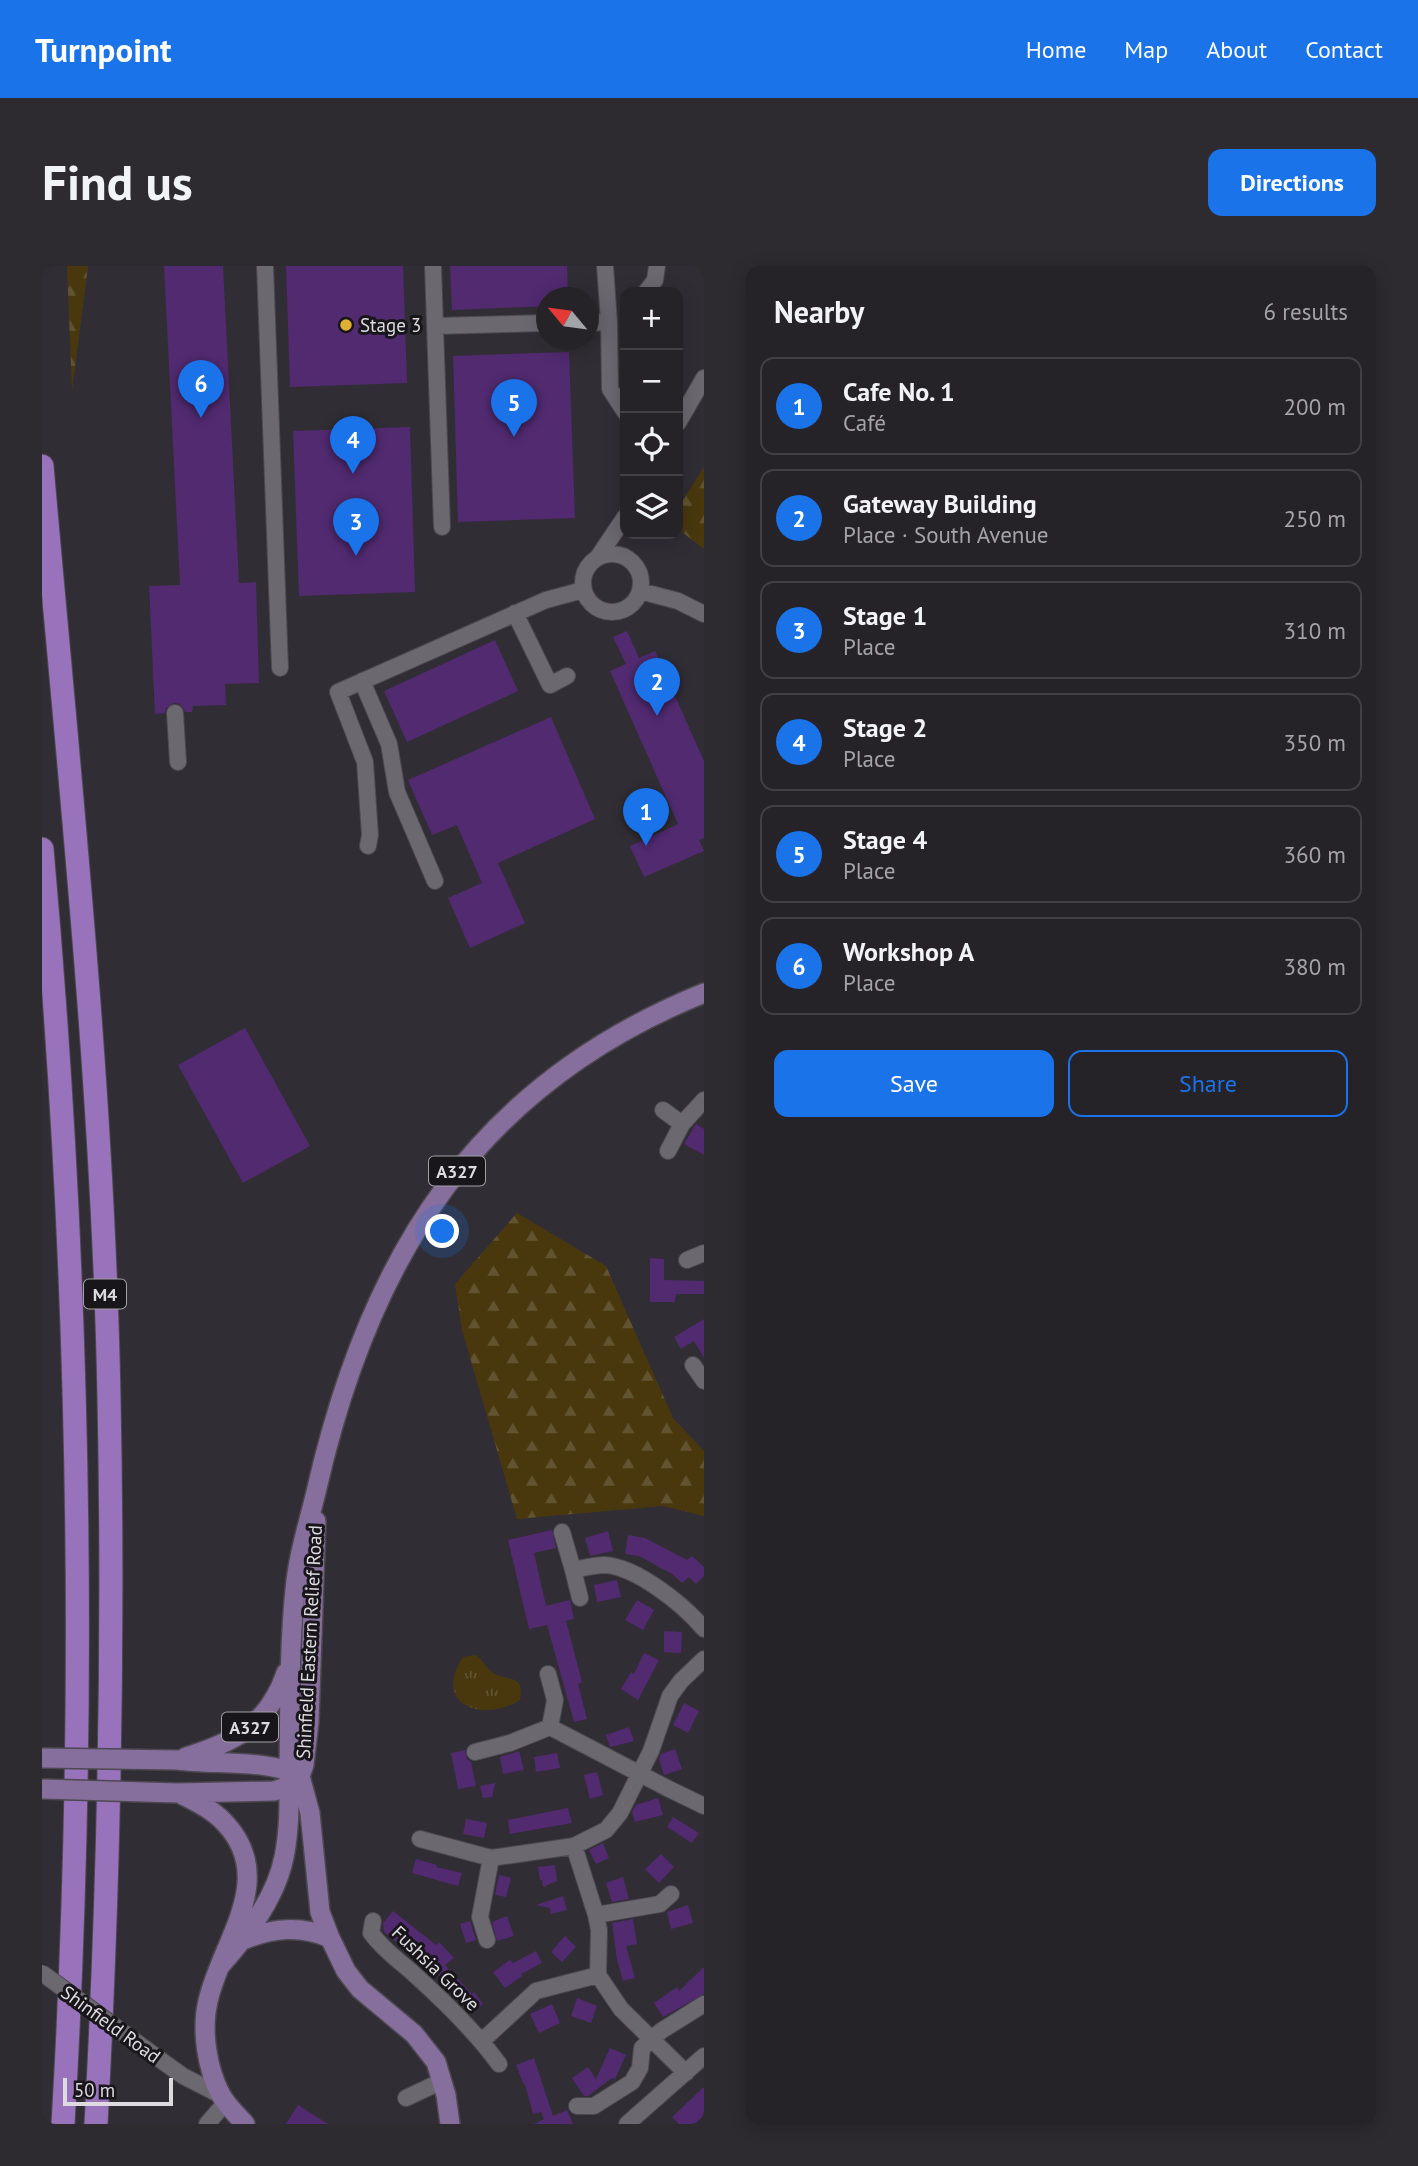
<!DOCTYPE html>
<html lang="en">
<head>
<meta charset="utf-8">
<style>
  body { margin:0; font-family:"PT Sans",sans-serif; background:#2d2a30; color:#f1f3f6 }
  .controls { position:absolute; right:21px; top:21px; display:grid; overflow:hidden; border-radius:14px; box-shadow:0 4px 18px #0003 }
  .controls button { width:63px; height:63px; display:grid; place-items:center; padding:0; border:0; border-bottom:2px solid #423f45; background:#252228; color:#f1f3f6; font:35px sans-serif }
  .compass { position:absolute; left:494px; top:21px; width:63px; height:63px; border-radius:50%; background:#252228; box-shadow:0 4px 18px #0003; rotate:299deg }
  .scale { position:absolute; left:21px; bottom:18px; width:110px; box-sizing:border-box; padding-left:7px; border:4px solid #dddbe0; border-top:0; font-size:19px; line-height:24px; white-space:nowrap; color:#dddbe0; -webkit-text-stroke:5px #18161a; paint-order:stroke }
  .you { position:absolute; left:401px; top:966px; width:24px; height:24px; margin:-18px; border:5px solid #fff; border-radius:50%; background:#1a73e8; box-shadow:0 0 0 10px #1a73e833 }
  .badge { display:grid; place-items:center; width:46px; height:46px; border-radius:50%; background:#1a73e8; color:#fff; font-size:23px; font-weight:700 }
  .pin { position:absolute; translate:-50% -58px; filter:drop-shadow(0 2px 4px #0008) }
  .pin::after { content:''; position:absolute; top:37px; width:24px; height:21px; background:inherit; clip-path:polygon(0 0,100% 0,50% 100%) }
  .list { margin:0; padding:0; list-style:none }
  h2 { display:flex; justify-content:space-between; align-items:center; height:91px; margin:0; padding:0 28px; font-size:30px }
  h2 small { font-size:23px; font-weight:400; color:#a3a4a8 }
  .list li { display:grid; grid-template-columns:46px 1fr auto; gap:21px; align-items:center; box-sizing:border-box; height:98px; margin:0 14px 14px; padding:0 14px; border:2px solid #423f45; border-radius:14px }
  .list b { display:block; font-size:26px; white-space:nowrap }
  .list p { margin:0; font-size:23px; white-space:nowrap; color:#a3a4a8 }
  .list em { font-size:23px; font-style:normal; color:#a3a4a8 }
  .actions { display:flex; gap:14px; padding:21px 28px }
  .actions a { flex:1; padding:16px 0; border:2px solid #1a73e8; border-radius:14px; text-align:center; font-size:24px; color:#1a73e8 }
  .actions .main { background:#1a73e8; color:#fff }
  .icon { flex:none; width:38px; height:38px; fill:none; stroke:currentColor; stroke-width:2; stroke-linecap:round; stroke-linejoin:round }
  .map { position:relative; flex:none; width:662px; height:1858px; overflow:hidden; border-radius:14px }
  header { display:flex; align-items:center; gap:42px; box-sizing:border-box; height:98px; padding:0 35px; background:#1a73e8; color:#fff }
  header strong { font-size:33px }
  nav { display:flex; gap:38px; margin-inline-start:auto; font-size:24px }
  .intro { display:flex; align-items:center; justify-content:space-between; box-sizing:border-box; height:168px; padding:0 42px }
  h1 { margin:0; font-size:49px }
  .button { padding:18px 32px; border-radius:14px; background:#1a73e8; color:#fff; font-size:24px; font-weight:700 }
  main { display:flex; gap:42px; padding:0 42px }
  aside { flex:1; background:#252228; border-radius:14px; box-shadow:0 4px 18px #0003 }
  .map>svg:first-child { display:block }
  .forest { fill:url(#forest-firs) }
  .park { fill:url(#park-tufts) }
  .building { fill:#512a70 }
  .lines { fill:none; stroke-linecap:round; stroke-linejoin:round }
  .minor-casing { stroke:#4c484f; stroke-width:18 }
  .major-casing { stroke:#4c484f; stroke-width:22 }
  .highway-casing { stroke:#4c484f; stroke-width:25 }
  .minor { stroke:#6c6870; stroke-width:16 }
  .major { stroke:#866e9d; stroke-width:19 }
  .highway { stroke:#9872bb; stroke-width:23 }
  .minor-bridge-casing { stroke:#4c484f; stroke-width:18; stroke-linecap:butt }
  .major-bridge-casing { stroke:#4c484f; stroke-width:22; stroke-linecap:butt }
  .minor-bridge { stroke:#6c6870; stroke-width:16 }
  .major-bridge { stroke:#866e9d; stroke-width:19 }
  .poi-dot { fill:#e0b034; stroke:#18161a; stroke-width:2.5 }
  .labels { text-anchor:middle; dominant-baseline:central; stroke-width:6; stroke-linejoin:round; paint-order:stroke }
  .shield { fill:#18161a; stroke:#a2a0a5; stroke-width:2 }
  .shield-label { font-size:18px; font-weight:bold; fill:#dddbe0 }
  .poi-label { font-size:19px; fill:#dddbe0; stroke:#18161a; text-anchor:start }
  .street-label { font-size:19px; fill:#dddbe0; stroke:#18161a }
</style>
</head>
<body>
<header>
<strong>Turnpoint</strong>
<nav><a>Home</a><a>Map</a><a>About</a><a>Contact</a></nav>
</header>
<div class="intro"><h1>Find us</h1><a class="button">Directions</a></div>
<main>
<div class="map">
<svg width="662" height="1858" viewBox="0 0 662 1858">
  <defs>
    <pattern id="forest-firs" width="22" height="20" patternUnits="userSpaceOnUse" patternTransform="scale(1.75)"><rect width="22" height="20" fill="#49380e"/><path d="M5 1l3.5 6h-7zM16 11l3.5 6h-7z" fill="#635431"/></pattern>
    <pattern id="park-tufts" width="24" height="20" patternUnits="userSpaceOnUse" patternTransform="scale(1.75)"><rect width="24" height="20" fill="#49380e"/><path d="M3 7l-1-3M5 7V3M7 7l1-3M15 17l-1-3M17 17v-4M19 17l1-3" fill="none" stroke="#635431"/></pattern>
  </defs>
  <rect width="100%" height="100%" fill="#312d35"/>
  <!-- forest -->
  <path class="forest" d="M25,0H46L30,125Z
    M662,201V283L636,263V242Z
    M475,947L564,1000L631,1152L662,1185V1250L621,1240L475,1253L420,1064L413,1018Z"/>
  <!-- park -->
  <path class="park" d="M434,1389C440,1394 444,1401 450,1406C465,1417 483,1406 478,1434C443,1457 389,1440 421,1391Z"/>
  <!-- building -->
  <path class="building" d="M122,0H181L197,317L214,316L217,417L183,418L184,439L151,440L150,446H143L138,438L132,437L124,442L123,447L113,448L107,320L138,319Z
    M244,0H361L365,117L248,121Z
    M408,0H525L526,32H505V40L410,44Z
    M527,86L533,252L416,256L411,90Z
    M368,161L373,326L257,330L251,165Z
    M585,365L597,392L613,385L662,495V572L657,574L662,585L602,611L588,580L636,558L568,405L584,398L571,371Z
    M453,374L476,425L365,476L342,425Z
    M509,451L553,553L456,597L483,657L428,682L406,632L440,617L415,559L390,569L366,514Z
    M203,762L268,880L201,917L136,799Z
    M654,858L662,863V889L642,878Z
    M608,992L622,993V1014L662,1015V1028H634L633,1036H608Z
    M662,1053V1092L652,1075L639,1083L632,1071Z
    M510,1264L514,1282L492,1287L504,1340L528,1334L532,1353L524,1355L540,1416L536,1418L545,1453L532,1456L505,1359L487,1363L466,1274Z
    M566,1265L571,1285L548,1290L543,1272Z
    M586,1269L603,1272L645,1294L650,1290L662,1301V1310L654,1318L647,1311L640,1317L630,1308L597,1290L583,1288Z
    M575,1314L579,1331L555,1336L552,1319Z
    M595,1334L612,1344L601,1364L583,1354Z
    M622,1365L640,1366L639,1387L622,1386Z
    M602,1387L617,1394L596,1434L579,1423L589,1406L592,1408Z
    M642,1437L657,1445L646,1467L631,1459Z
    M587,1461L592,1475L568,1481L564,1469Z
    M633,1483L640,1503L622,1509L617,1493L619,1488Z
    M423,1484L425,1493L429,1496L434,1520L416,1523L409,1487Z
    M477,1485L482,1504L461,1508L458,1491Z
    M515,1487L518,1502L494,1506L492,1491Z
    M555,1506L561,1529L548,1533L542,1509Z
    M453,1517L450,1531L441,1532L438,1520Z
    M616,1532L621,1549L593,1556L590,1546L594,1539Z
    M526,1542L530,1557L468,1568L466,1554Z
    M631,1551L657,1567L650,1577L625,1561Z
    M424,1553L445,1557L442,1572L421,1568Z
    M561,1577L567,1592L554,1598L547,1584Z
    M619,1588L632,1601L617,1617L603,1603Z
    M374,1593L395,1599L394,1601L420,1607L416,1620L370,1607Z
    M513,1599L515,1615L501,1621L500,1614H498L496,1601Z
    M457,1609L469,1612L464,1631L453,1629Z
    M581,1611L587,1633L570,1636L564,1617Z
    M521,1630L525,1644L509,1648L508,1642L494,1639Z
    M646,1639L651,1657L629,1663L625,1646Z
    M351,1645L394,1679L397,1676L412,1692L403,1699L430,1728L432,1726L441,1738L431,1746L414,1724L412,1726L377,1688L374,1692L342,1666L341,1657Z
    M465,1650L472,1670L455,1675L450,1656Z
    M591,1653L595,1678L584,1680L593,1712L581,1715L575,1694L570,1657Z
    M428,1655L434,1674L424,1677L418,1658Z
    M523,1670L534,1681L520,1696L509,1686Z
    M494,1685L500,1697L479,1708L480,1710L463,1722L451,1706L468,1694L471,1697Z
    M662,1701V1728L621,1751L612,1737L635,1721L637,1725Z
    M535,1732L555,1740L549,1757L529,1750Z
    M510,1738L518,1757L497,1767L488,1748Z
    M568,1782L584,1789L573,1813L570,1812L546,1830H542L530,1812L546,1801L554,1813Z
    M492,1792L511,1850L525,1844L531,1858H492L502,1853L499,1846L491,1848L483,1818L482,1819L474,1799Z
    M662,1821V1849L653,1858H637L630,1851Z
    M256,1839L286,1858H244Z"/>
  <g class="lines">
    <defs>
      <path id="minor" d="M223,0L238,402
        M391,0L393,60L505,57
        M563,0L567,56L568,123L583,146
        M604,26L613,14L615,0
        M547,57L567,56
        M393,60L400,261
        M636,157L662,112
        M541 317a29 29 0 1 1 58 0a29 29 0 1 1-58 0Z
        M556,291L583,251
        M598,325L636,335L662,348
        M473,347L508,419L525,410
        M320,415L347,478L355,526L393,615
        M133,447L136,496
        M326,580L328,569L323,496L296,426L504,334L541,324
        M621,844L640,858
        M626,885L640,858L662,834
        M645,994L662,987
        M651,1099L662,1115
        M520,1266L531,1304C541,1302 553,1299 563,1299C595,1301 642,1339 662,1363
        M531,1304L538,1332
        M506,1408L513,1434L508,1461L625,1522L662,1540
        M433,1486L468,1477L508,1461
        M378,1573L449,1592L532,1580L564,1564L578,1547L609,1485L628,1430L639,1415L662,1393
        M532,1580L554,1649L557,1664L556,1709L579,1743L644,1807
        M554,1649L618,1638L629,1628
        M331,1655L329,1667C343,1686 357,1694 373,1709C403,1736 433,1765 457,1798
        M445,1674L438,1651L449,1592
        M440,1775L494,1725L556,1709
        M116,1792L141,1810L180,1830
        M364,1832L400,1815
        M535,1840H552L590,1816L598,1802L600,1782L619,1765L662,1738
        M165,1858L184,1836
        M585,1858L662,1790"/>
      <path id="major" d="M144,1491C193,1476 226,1459 244,1407
        M136,1494C172,1499 227,1493 258,1510L268,1547L278,1646L288,1672L304,1705L318,1723L372,1768L394,1796L404,1829L408,1858
        M136,1527L232,1525L247,1520L258,1510L262,1499L267,1456L274,1255
        M137,1527C152,1535 170,1543 182,1556C237,1613 179,1676 166,1735C159,1764 165,1803 179,1829C185,1840 195,1849 203,1858
        M201,1674C231,1662 258,1659 288,1672
        M178,1700C205,1670 234,1632 242,1591C248,1562 247,1533 247,1504C248,1444 247,1383 253,1324C256,1289 267,1256 275,1222C328,990 434,819 662,727"/>
      <path id="highway" d="M0,200C27,510 61,821 67,1132C72,1374 67,1617 54,1858
        M0,583C38,1006 46,1433 21,1858"/>
    </defs>
    <!-- minor casing -->
    <use href="#minor" class="minor-casing"/>
    <!-- major casing -->
    <use href="#major" class="major-casing"/>
    <!-- highway casing -->
    <use href="#highway" class="highway-casing"/>
    <!-- minor -->
    <use href="#minor" class="minor"/>
    <!-- major -->
    <use href="#major" class="major"/>
    <!-- highway -->
    <use href="#highway" class="highway"/>
    <defs>
      <path id="minor-bridge" d="M0,1707L116,1792"/>
      <path id="major-bridge" d="M0,1492L136,1494
        M0,1523L136,1527"/>
    </defs>
    <!-- minor-bridge casing -->
    <use href="#minor-bridge" class="minor-bridge-casing"/>
    <!-- major-bridge casing -->
    <use href="#major-bridge" class="major-bridge-casing"/>
    <!-- minor-bridge -->
    <use href="#minor-bridge" class="minor-bridge"/>
    <!-- major-bridge -->
    <use href="#major-bridge" class="major-bridge"/>
  </g>
  <!-- markers -->
  <circle class="poi-dot" cx="304" cy="59" r="7"/>
  <g class="labels">
    <!-- shield labels -->
    <g class="shield">
      <rect x="387" y="890.5" width="56" height="29" rx="5"/>
      <rect x="42" y="1013.5" width="42" height="29" rx="5"/>
      <rect x="180" y="1446.5" width="56" height="29" rx="5"/>
    </g>
    <g class="shield-label">
      <text x="415" y="905">A327</text>
      <text x="63" y="1028">M4</text>
      <text x="208" y="1461">A327</text>
    </g>
    <!-- poi labels -->
    <g class="poi-label">
      <text x="318" y="59">Stage 3</text>
    </g>
    <!-- street labels -->
    <g class="street-label">
      <text transform="translate(267 1376) rotate(-87)">Shinfield Eastern Relief Road</text>
      <text transform="translate(394 1702) rotate(44)">Fushsia Grove</text>
      <text transform="translate(69 1758) rotate(36)">Shinfield Road</text>
    </g>
  </g>
</svg>
<div class="controls">
<button>+</button>
<button>−</button>
<button><svg class="icon" aria-label="locate" viewBox="0 0 24 24"><circle cx="12" cy="12" r="6"/><path d="M12 2v4M12 18v4M2 12h4M18 12h4"/></svg></button>
<button><svg class="icon" aria-label="layers" viewBox="0 0 24 24"><path d="M12 4l9 5-9 5-9-5zM3 14l9 5 9-5"/></svg></button>
</div>
<svg class="compass" viewBox="-18 -18 36 36"><path d="M0-13l5 13h-10z" fill="#e53935"/><path d="M0 13l5-13h-10z" fill="#a3a4a8"/></svg>
<div class="scale">50 m</div>
<div class="you"></div>
<div class="pin badge" style="left:604px;top:580px">1</div>
<div class="pin badge" style="left:615px;top:450px">2</div>
<div class="pin badge" style="left:314px;top:290px">3</div>
<div class="pin badge" style="left:311px;top:208px">4</div>
<div class="pin badge" style="left:472px;top:171px">5</div>
<div class="pin badge" style="left:159px;top:152px">6</div>
</div>
<aside>
<h2>Nearby<small>6 results</small></h2>
<ul class="list">
<li><span class="badge">1</span><div><b>Cafe No. 1</b><p>Café</p></div><em>200 m</em></li>
<li><span class="badge">2</span><div><b>Gateway Building</b><p>Place · South Avenue</p></div><em>250 m</em></li>
<li><span class="badge">3</span><div><b>Stage 1</b><p>Place</p></div><em>310 m</em></li>
<li><span class="badge">4</span><div><b>Stage 2</b><p>Place</p></div><em>350 m</em></li>
<li><span class="badge">5</span><div><b>Stage 4</b><p>Place</p></div><em>360 m</em></li>
<li><span class="badge">6</span><div><b>Workshop A</b><p>Place</p></div><em>380 m</em></li>
</ul>
<div class="actions"><a class="main">Save</a><a>Share</a></div>
</aside>
</main>
</body>
</html>
